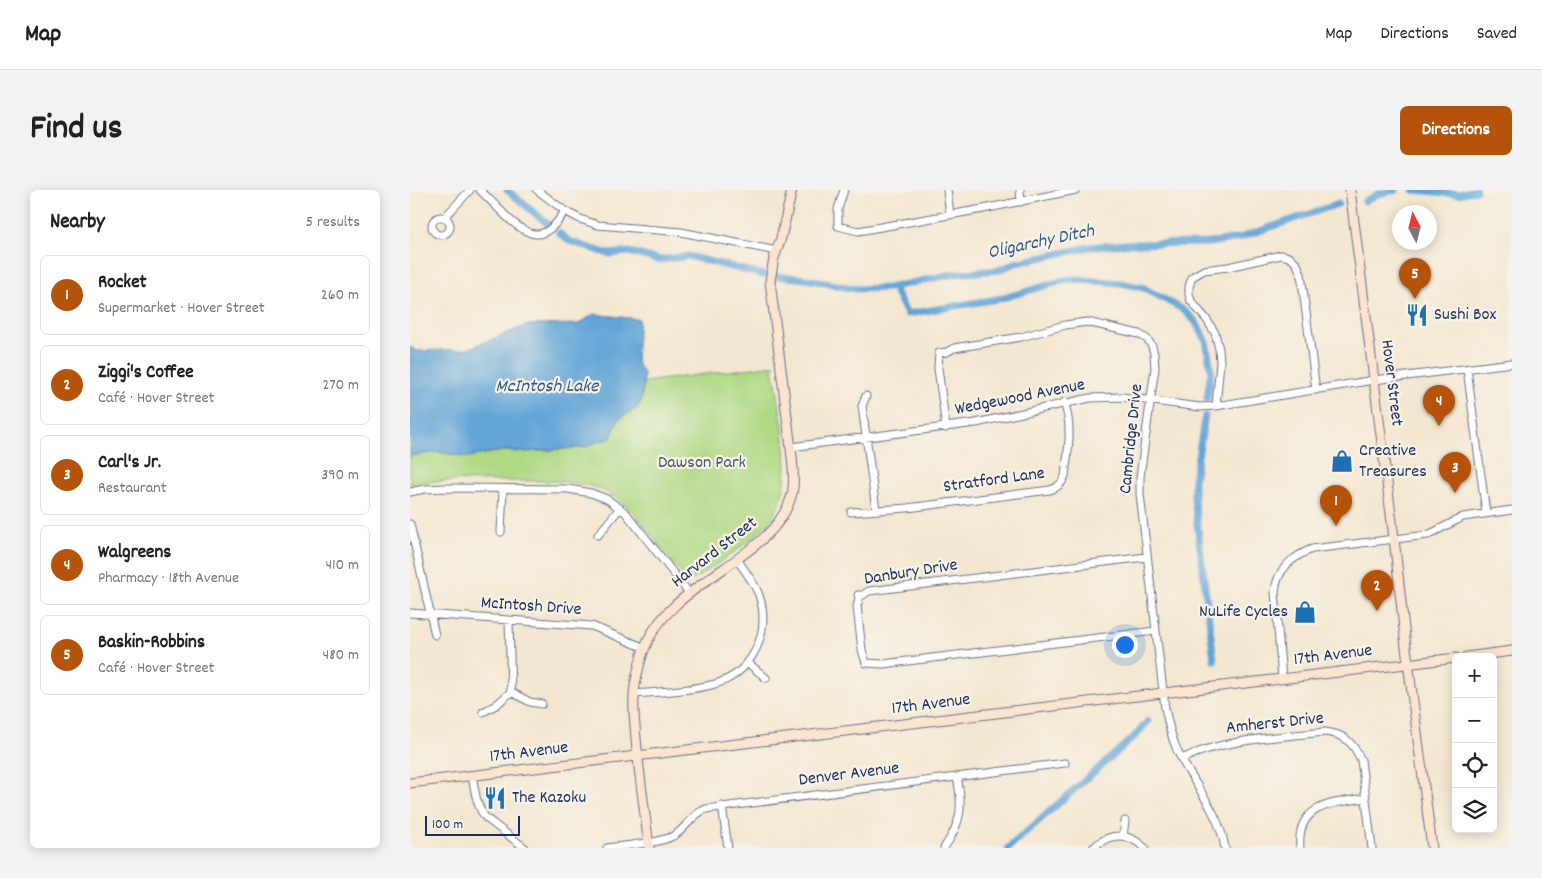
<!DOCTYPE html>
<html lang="en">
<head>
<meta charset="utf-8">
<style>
  body { margin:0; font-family:Dekko,sans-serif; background:#f2f2f2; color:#222 }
  .controls { position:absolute; right:15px; bottom:15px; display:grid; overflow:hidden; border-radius:8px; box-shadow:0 2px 12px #0003 }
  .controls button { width:45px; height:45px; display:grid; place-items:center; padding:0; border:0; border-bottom:1px solid #e0e0e0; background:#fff; color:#222; font:25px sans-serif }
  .compass { position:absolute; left:982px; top:15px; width:45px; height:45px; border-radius:50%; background:#fff; box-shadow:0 2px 12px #0003; rotate:353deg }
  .scale { position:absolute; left:15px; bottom:12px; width:95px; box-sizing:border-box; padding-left:5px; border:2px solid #1b2f5e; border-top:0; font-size:14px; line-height:18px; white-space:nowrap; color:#1b2f5e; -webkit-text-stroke:4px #f7f3e8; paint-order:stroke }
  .you { position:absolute; left:714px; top:454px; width:18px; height:18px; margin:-12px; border:4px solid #fff; border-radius:50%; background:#1a73e8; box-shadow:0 0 0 8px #1a73e833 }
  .badge { display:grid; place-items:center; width:32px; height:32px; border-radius:50%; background:#b45309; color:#fff; font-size:16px; font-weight:700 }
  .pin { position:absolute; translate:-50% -41px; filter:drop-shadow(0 1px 2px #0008) }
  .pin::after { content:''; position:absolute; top:26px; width:18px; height:15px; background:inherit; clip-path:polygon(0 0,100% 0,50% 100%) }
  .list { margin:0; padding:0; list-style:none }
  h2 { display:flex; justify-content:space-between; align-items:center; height:65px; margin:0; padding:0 20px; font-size:21px }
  h2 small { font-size:16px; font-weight:400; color:#767676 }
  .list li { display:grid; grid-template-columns:32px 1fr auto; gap:15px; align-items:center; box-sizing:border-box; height:80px; margin:0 10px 10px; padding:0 10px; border:1px solid #e0e0e0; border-radius:8px }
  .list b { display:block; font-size:19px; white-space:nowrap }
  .list p { margin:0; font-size:16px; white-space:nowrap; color:#767676 }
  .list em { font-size:16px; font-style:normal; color:#767676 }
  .icon { flex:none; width:28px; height:28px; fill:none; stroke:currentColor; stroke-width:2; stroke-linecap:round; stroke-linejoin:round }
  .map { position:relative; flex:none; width:1102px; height:658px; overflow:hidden; border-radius:8px }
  header { display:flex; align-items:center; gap:30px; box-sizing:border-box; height:70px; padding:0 25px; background:#fff; border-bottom:1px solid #e0e0e0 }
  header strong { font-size:24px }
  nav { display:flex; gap:28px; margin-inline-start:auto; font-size:18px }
  .intro { display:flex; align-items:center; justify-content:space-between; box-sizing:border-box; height:120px; padding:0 30px }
  h1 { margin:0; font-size:35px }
  .button { padding:12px 22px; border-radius:8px; background:#b45309; color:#fff; font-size:18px; font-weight:700 }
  main { display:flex; gap:30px; padding:0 30px }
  aside { flex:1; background:#fff; border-radius:8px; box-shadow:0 2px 12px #0003 }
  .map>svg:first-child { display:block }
  .green { fill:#afd984; stroke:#658471 }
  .water { fill:#63a5d7; stroke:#3f6a9a }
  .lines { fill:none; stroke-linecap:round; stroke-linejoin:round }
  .canal { stroke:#63a5d7; stroke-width:7 }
  .street-casing { stroke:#676f86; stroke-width:9 }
  .secondary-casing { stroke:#676f86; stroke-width:11 }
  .street { stroke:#fff; stroke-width:7 }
  .secondary { stroke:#fce5d0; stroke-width:9 }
  .labels { text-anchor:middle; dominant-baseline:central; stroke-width:4.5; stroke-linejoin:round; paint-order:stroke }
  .poi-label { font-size:18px; fill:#1b2f5e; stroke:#f7f3e8; text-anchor:start }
  .street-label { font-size:18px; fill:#1b2f5e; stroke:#f7f3e8 }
  .park-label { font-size:18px; fill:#405a68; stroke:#f7f3e8 }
  .water-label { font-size:19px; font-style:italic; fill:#345888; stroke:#f7f3e8 }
</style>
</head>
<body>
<header>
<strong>Map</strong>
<nav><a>Map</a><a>Directions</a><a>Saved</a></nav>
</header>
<div class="intro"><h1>Find us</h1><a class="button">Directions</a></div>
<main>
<aside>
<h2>Nearby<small>5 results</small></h2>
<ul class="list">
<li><span class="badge">1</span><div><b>Rocket</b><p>Supermarket · Hover Street</p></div><em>260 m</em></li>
<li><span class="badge">2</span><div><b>Ziggi's Coffee</b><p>Café · Hover Street</p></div><em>270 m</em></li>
<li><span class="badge">3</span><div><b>Carl's Jr.</b><p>Restaurant</p></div><em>390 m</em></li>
<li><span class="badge">4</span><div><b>Walgreens</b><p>Pharmacy · 18th Avenue</p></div><em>410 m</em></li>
<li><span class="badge">5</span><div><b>Baskin-Robbins</b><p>Café · Hover Street</p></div><em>480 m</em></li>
</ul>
</aside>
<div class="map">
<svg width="1102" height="658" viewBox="0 0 1102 658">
  <rect width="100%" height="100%" fill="#f7f3e8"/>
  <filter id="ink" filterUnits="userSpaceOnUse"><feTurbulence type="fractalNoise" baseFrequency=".02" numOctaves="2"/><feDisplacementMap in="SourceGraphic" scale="10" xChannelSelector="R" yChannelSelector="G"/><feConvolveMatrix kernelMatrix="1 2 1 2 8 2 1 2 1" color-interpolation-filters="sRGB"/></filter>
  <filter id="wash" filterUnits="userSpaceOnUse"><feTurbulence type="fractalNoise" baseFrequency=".0096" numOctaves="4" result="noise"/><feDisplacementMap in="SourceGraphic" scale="20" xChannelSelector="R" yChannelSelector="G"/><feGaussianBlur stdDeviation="1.12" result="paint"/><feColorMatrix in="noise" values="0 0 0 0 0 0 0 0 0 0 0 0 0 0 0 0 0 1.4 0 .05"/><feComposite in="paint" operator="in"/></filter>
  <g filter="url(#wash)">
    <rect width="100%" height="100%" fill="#f4e7d1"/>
    <!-- green -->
    <path class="green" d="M365,175L363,179C367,196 369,214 372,232C376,265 382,303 359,331C340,354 308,373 283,390L274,387L225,324C213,312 200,302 184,297C157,289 127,291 100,291C66,291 33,289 0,294V266L28,262L57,267L92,261L115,262L176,257L189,251L200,249L209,229L231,212L234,192Z"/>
    <!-- water -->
    <path class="water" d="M184,124L229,129L226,171L234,185L231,212L226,219L209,229L200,249L189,251L176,257L115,262L92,261L57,267L28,262L0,266V157L7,161L57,159L117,135L168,134Z"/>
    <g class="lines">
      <!-- canal -->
      <path class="canal" d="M97,0L137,33
        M1004,0L1049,4L1066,0
        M955,11L968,4L986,0
        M149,43L159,51L199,64L219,62L249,70L278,66L354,85
        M367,86L396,89L446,99L478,98L543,84L589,80L606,73L679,57L715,54L799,53L829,48L928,14
        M483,97L497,124L593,108L659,89L711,93L734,98L772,119L785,131L796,150L801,181L797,208
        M795,226L784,290V308L804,470
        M598,658L726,545L738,531"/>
    </g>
  </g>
  <g filter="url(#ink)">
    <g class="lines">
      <defs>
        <path id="street" d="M70,0C79,9 89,19 98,28C122,50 136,51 155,21
          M127,0L155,21L170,29L188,35L271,42L367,61
          M434,0L428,19V36L448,41L573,19L666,0
          M537,0L540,25
          M610,0L611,12
          M22 36a9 9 0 1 1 18 0a9 9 0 1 1-18 0Z
          M34,28L60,0
          M1057,179L1076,323
          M456,206L452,216L466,320
          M806,216L810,172L809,159L805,143L797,130L781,111L779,104V97L782,87L794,80L818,77L871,65C883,67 887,72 891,84L906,200
          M536,238L528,178L529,163L537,162L544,158L611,147L655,135L677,132L729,144L737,149L742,156L744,164L745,178L730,287V304L755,518C758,533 761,546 767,560C782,593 809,620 815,658
          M381,257L566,233L680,208L712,207L790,217L806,216L964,190L1102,173
          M0,302L15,299L34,298L158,299L181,303L197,309L216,323L279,403
          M441,322L497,318L640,300C648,297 652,294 655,286C658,260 663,237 654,212
          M0,334L25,445
          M91,342L93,299
          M188,345L210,318
          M736,367L459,401L453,405H448L449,409L447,416L452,460L456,473L473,474L745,441
          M0,423L182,436L235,458
          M338,473L356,488
          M872,489L865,402C867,379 882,367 902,359L1018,345L1053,327L1102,320
          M101,502L120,512L132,514
          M224,504C249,502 276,501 301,495C341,486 362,444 349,405C344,392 334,380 327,369
          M73,522L86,515L101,502L99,430
          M772,569C812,549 870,547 915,542C934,544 943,552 951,570L962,658
          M62,585C65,601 66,616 76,628L115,658
          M312,616L318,658
          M713,646L715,631
          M197,658C215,655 248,654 263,646C277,639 280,625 296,619L655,573
          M534,658C552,632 553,616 547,587
          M683,658C700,642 718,642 735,658
          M890,658C886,614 923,613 956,608"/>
        <path id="secondary" d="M940,0L984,348L996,457L1022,658
          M1056,467L1102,461
          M0,593L1046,468
          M239,658C235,621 229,585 226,548C225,535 223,520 224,507C224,492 229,476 233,462C258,389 365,371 382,304C385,292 383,279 382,267L360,91L364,68L371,48L382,0"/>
      </defs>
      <!-- street casing -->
      <use href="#street" class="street-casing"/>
      <!-- secondary casing -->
      <use href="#secondary" class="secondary-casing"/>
      <!-- street -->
      <use href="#street" class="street"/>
      <!-- secondary -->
      <use href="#secondary" class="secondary"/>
    </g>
  </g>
  <!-- icons -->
  <defs>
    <symbol id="restaurant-bare" viewBox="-9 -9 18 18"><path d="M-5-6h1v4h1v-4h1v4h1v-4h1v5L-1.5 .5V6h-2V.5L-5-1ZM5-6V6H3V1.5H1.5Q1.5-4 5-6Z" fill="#1f6fb2" stroke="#f7f3e8" stroke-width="2.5" paint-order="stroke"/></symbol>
    <symbol id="shop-bare" viewBox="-9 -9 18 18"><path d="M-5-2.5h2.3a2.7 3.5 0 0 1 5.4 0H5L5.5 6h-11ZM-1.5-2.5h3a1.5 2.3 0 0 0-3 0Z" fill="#1f6fb2" stroke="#f7f3e8" stroke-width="2.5" paint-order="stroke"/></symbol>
  </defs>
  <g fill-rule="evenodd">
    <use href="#restaurant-bare" x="991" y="109" width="32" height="32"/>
    <use href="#shop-bare" x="916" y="255" width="32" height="32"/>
    <use href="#shop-bare" x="879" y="406" width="32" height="32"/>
    <use href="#restaurant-bare" x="69" y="592" width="32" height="32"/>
  </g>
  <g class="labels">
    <!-- poi labels -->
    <g class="poi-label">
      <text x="1024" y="125">Sushi Box</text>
      <text x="949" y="261">Creative<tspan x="949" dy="21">Treasures</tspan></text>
      <text x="878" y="422" text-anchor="end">NuLife Cycles</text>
      <text x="102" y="608">The Kazoku</text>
    </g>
    <!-- street labels -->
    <g class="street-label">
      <text transform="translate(981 193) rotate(83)">Hover Street</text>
      <text transform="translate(610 208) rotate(-11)">Wedgewood Avenue</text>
      <text transform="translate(722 249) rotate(-84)">Cambridge Drive</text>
      <text transform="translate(584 291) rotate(-8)">Stratford Lane</text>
      <text transform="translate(305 363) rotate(-38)">Harvard Street</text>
      <text transform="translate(501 383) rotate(-9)">Danbury Drive</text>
      <text transform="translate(121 417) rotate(4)">McIntosh Drive</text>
      <text transform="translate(923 466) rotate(-7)">17th Avenue</text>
      <text transform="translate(521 515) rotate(-7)">17th Avenue</text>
      <text transform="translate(865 534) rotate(-6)">Amherst Drive</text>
      <text transform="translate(119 563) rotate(-7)">17th Avenue</text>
      <text transform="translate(439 585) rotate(-7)">Denver Avenue</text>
    </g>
    <!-- park labels -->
    <g class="park-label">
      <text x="292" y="273">Dawson Park</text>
    </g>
    <!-- water labels -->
    <g class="water-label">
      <text transform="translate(631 53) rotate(-12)">Oligarchy Ditch</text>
      <text x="137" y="197">McIntosh Lake</text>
    </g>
  </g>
</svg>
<div class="controls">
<button>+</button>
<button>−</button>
<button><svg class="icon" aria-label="locate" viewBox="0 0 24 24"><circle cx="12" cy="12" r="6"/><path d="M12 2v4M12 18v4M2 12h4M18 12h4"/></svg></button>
<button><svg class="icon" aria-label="layers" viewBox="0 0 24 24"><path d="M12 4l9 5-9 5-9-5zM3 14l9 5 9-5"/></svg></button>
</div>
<svg class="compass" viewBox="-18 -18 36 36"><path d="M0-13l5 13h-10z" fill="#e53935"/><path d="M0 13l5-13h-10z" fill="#767676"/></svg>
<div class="scale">100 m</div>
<div class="you"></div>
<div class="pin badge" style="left:926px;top:336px">1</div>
<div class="pin badge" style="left:967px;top:421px">2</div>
<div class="pin badge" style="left:1045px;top:303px">3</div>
<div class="pin badge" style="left:1029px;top:236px">4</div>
<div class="pin badge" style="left:1005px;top:109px">5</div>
</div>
</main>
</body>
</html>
